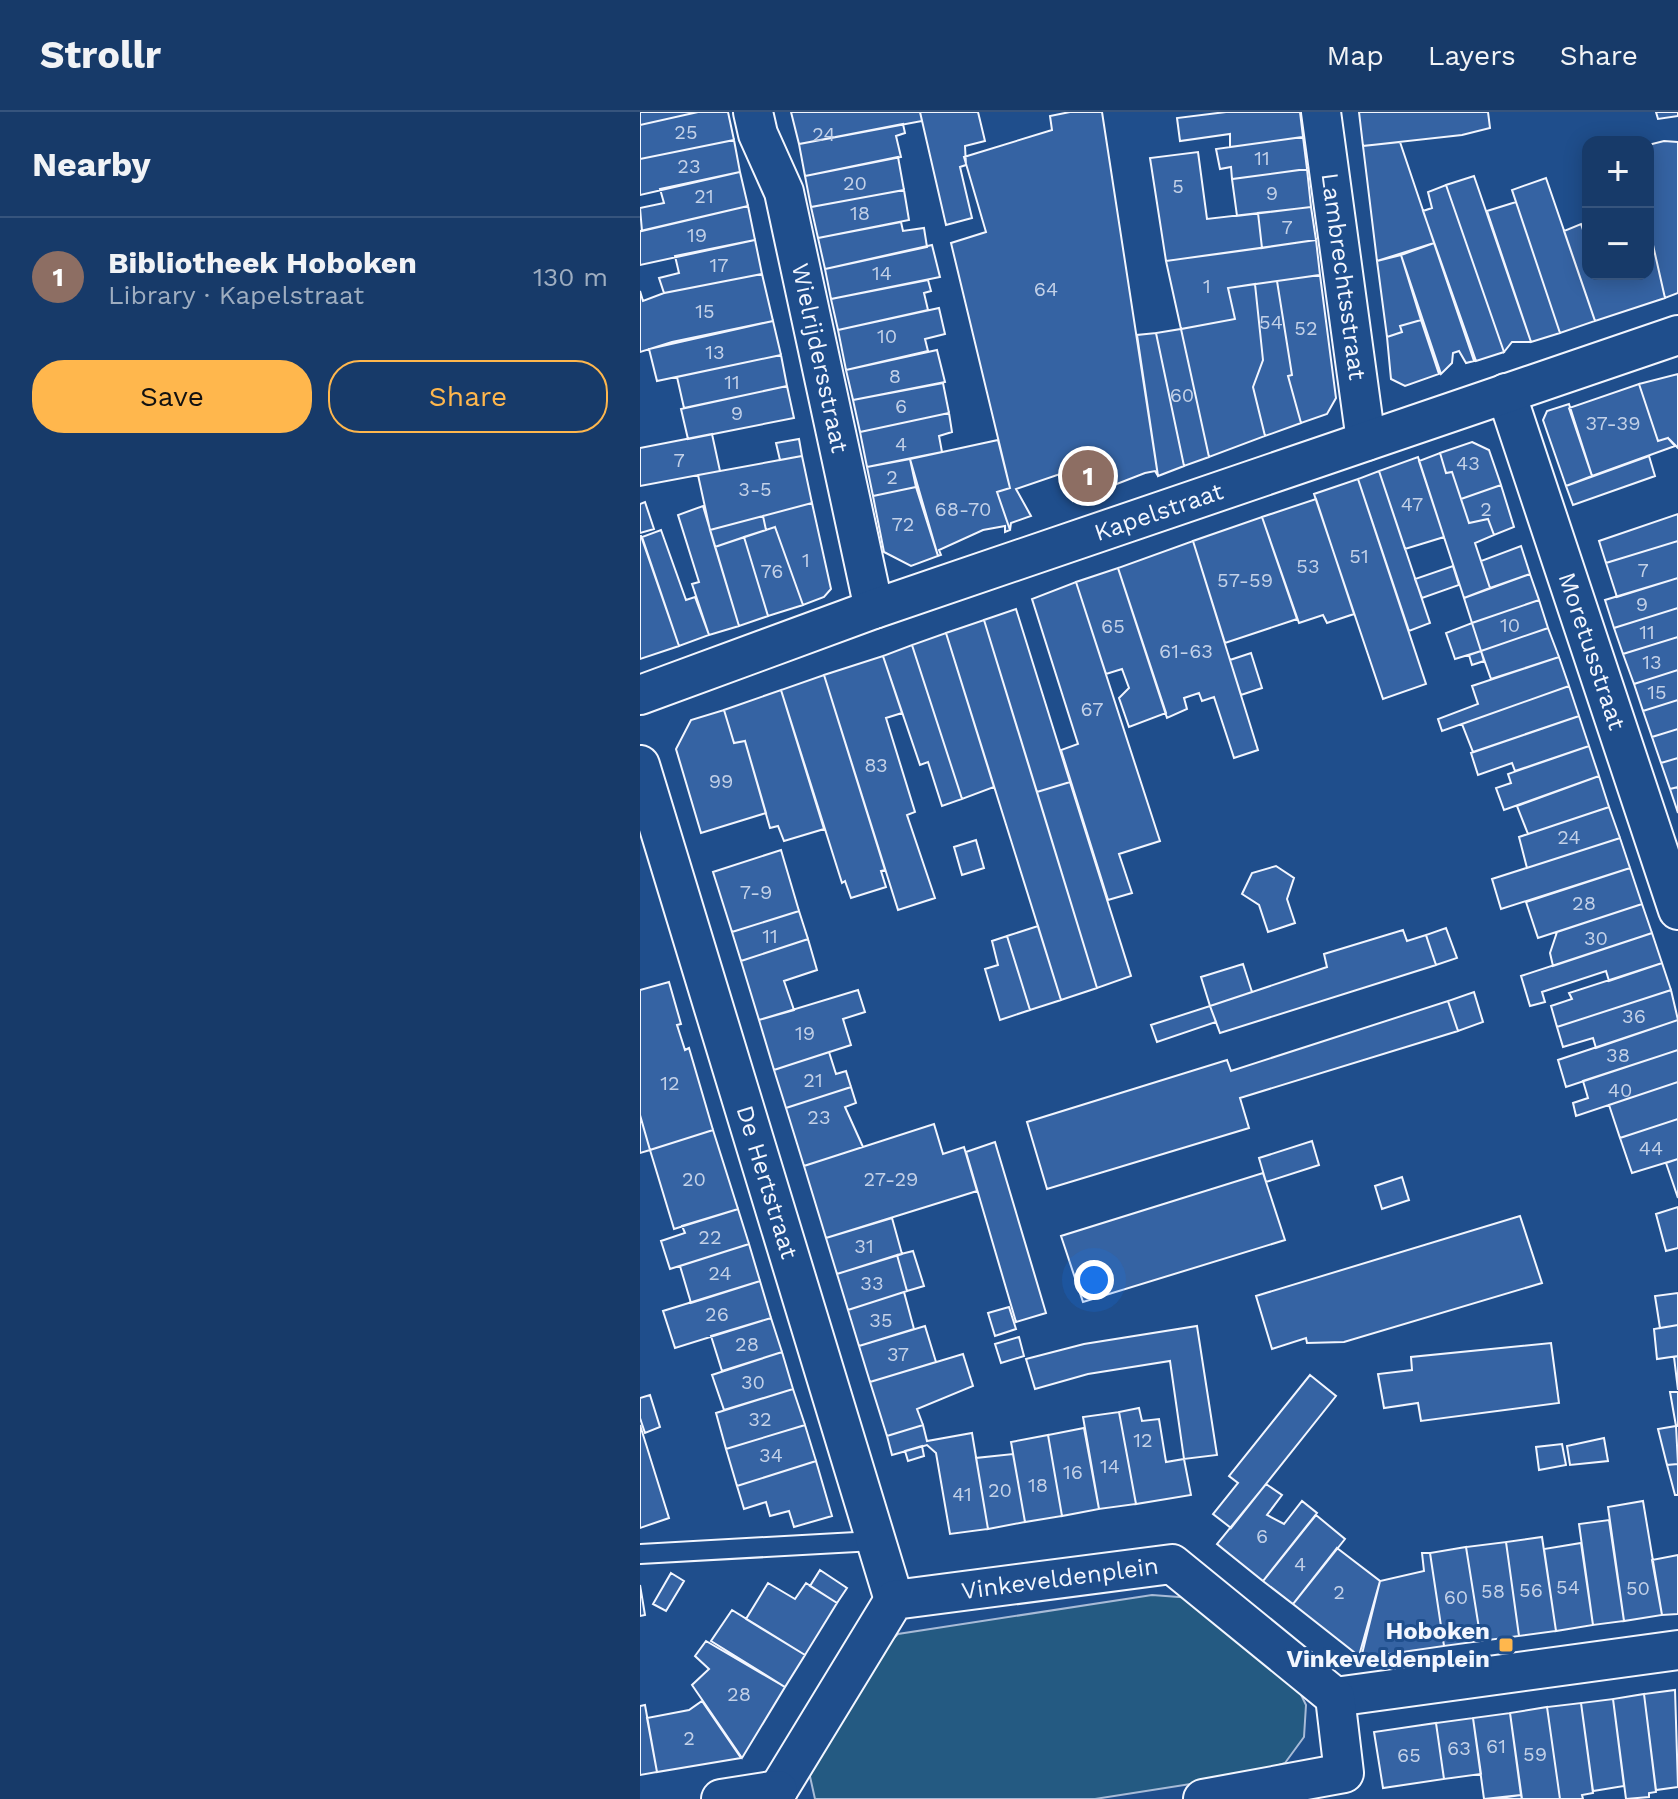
<!DOCTYPE html>
<html lang="en">
<head>
<meta charset="utf-8">
<style>
  body { margin:0; font-family:"Work Sans",sans-serif; background:#20416f; color:#f1f3f6 }
  .controls { position:absolute; right:24px; top:24px; display:grid; overflow:hidden; border-radius:16px; box-shadow:0 4px 20px #0003 }
  .controls button { width:72px; height:72px; display:grid; place-items:center; padding:0; border:0; border-bottom:2px solid #36547d; background:#173a69; color:#f1f3f6; font:40px sans-serif }
  .you { position:absolute; left:454px; top:1168px; width:28px; height:28px; margin:-20px; border:6px solid #fff; border-radius:50%; background:#1a73e8; box-shadow:0 0 0 12px #1a73e833 }
  .badge { display:grid; place-items:center; width:52px; height:52px; border-radius:50%; background:#ffb74d; color:#fff; font-size:26px; font-weight:700 }
  .pin { position:absolute; translate:-50% -50%; border:4px solid #fff; box-shadow:0 2px 8px #0006 }
  .list { margin:0; padding:0; list-style:none }
  h2 { display:flex; justify-content:space-between; align-items:center; height:104px; margin:0; padding:0 32px; font-size:34px }
  h2 small { font-size:26px; font-weight:400; color:#9eadc0 }
  .list li { display:grid; grid-template-columns:52px 1fr auto; gap:24px; align-items:center; box-sizing:border-box; height:120px; padding:0 32px; border-top:2px solid #36547d }
  .list b { display:block; font-size:30px; white-space:nowrap }
  .list p { margin:0; font-size:26px; white-space:nowrap; color:#9eadc0 }
  .list em { font-size:26px; font-style:normal; color:#9eadc0 }
  .actions { display:flex; gap:16px; padding:24px 32px }
  .actions a { flex:1; padding:18px 0; border:2px solid #ffb74d; border-radius:32px; text-align:center; font-size:28px; color:#ffb74d }
  .actions .main { background:#ffb74d; color:#111 }
  .map { position:relative; flex:none; width:1038px; height:1687px; overflow:hidden }
  header { display:flex; align-items:center; gap:48px; box-sizing:border-box; height:112px; padding:0 40px; background:#173a69; border-bottom:2px solid #36547d }
  header strong { font-size:38px }
  nav { display:flex; gap:44px; margin-inline-start:auto; font-size:28px }
  main { display:flex }
  aside { flex:1; background:#173a69 }
  .map>svg:first-child { display:block }
  .green { fill:#245a82; stroke:#a8bbd7; stroke-width:2 }
  .building { fill:#3563a3; stroke:#f2f6ff; stroke-width:2 }
  .lines { fill:none; stroke-linecap:round; stroke-linejoin:round }
  .lane-casing { stroke:#f2f6ff; stroke-width:22 }
  .street-casing { stroke:#f2f6ff; stroke-width:42 }
  .lane { stroke:#1f4e8c; stroke-width:18 }
  .street { stroke:#1f4e8c; stroke-width:38 }
  .poi-dot { fill:#ffb74d; stroke:#1f4e8c; stroke-width:3 }
  .labels { text-anchor:middle; dominant-baseline:central; stroke-width:6; stroke-linejoin:round; paint-order:stroke }
  .number-label { font-size:20px; fill:#c3d1e8 }
  .street-label { font-size:24px; fill:#f2f6ff; stroke:#1f4e8c }
  .poi-label { font-size:24px; font-weight:bold; fill:#f2f6ff; stroke:#1f4e8c; text-anchor:end }
</style>
</head>
<body>
<header>
<strong>Strollr</strong>
<nav><a>Map</a><a>Layers</a><a>Share</a></nav>
</header>
<main>
<aside>
<h2>Nearby<small></small></h2>
<ul class="list">
<li><span class="badge" style="background:#8d6e63">1</span><div><b>Bibliotheek Hoboken</b><p>Library · Kapelstraat</p></div><em>130 m</em></li>
</ul>
<div class="actions"><a class="main">Save</a><a>Share</a></div>
</aside>
<div class="map">
<svg width="1038" height="1687" viewBox="0 0 1038 1687">
  <rect width="100%" height="100%" fill="#1f4e8c"/>
  <!-- green -->
  <path class="green" d="M512,1483L552,1486L652,1564L666,1593L664,1625L645,1651L608,1663L455,1687H175L169,1660L228,1551L258,1522Z"/>
  <!-- building -->
  <path class="building" d="M0,0H58L0,13Z
    M58,0H88L94,28L0,47V13Z
    M151,0H280L282,9L159,32Z
    M280,0H338L345,29L325,34L326,53L320,55L332,106L306,113Z
    M430,0H462L518,364L515,359L505,361L433,389L423,361L376,377L391,404L371,411L370,418L357,380L370,376L311,131L346,120L324,45L412,18L410,4Z
    M660,0L663,25L590,35V22L540,29L537,6L586,0Z
    M719,0H848L850,16L822,23L723,34Z
    M1016,0H1038V4L1018,7Z
    M263,12L265,21L256,24L261,45L165,64L159,32Z
    M663,25L667,57L592,67L591,55L580,57L576,37Z
    M94,28L100,60L0,83V47Z
    M1024,29L1038,30V181L1025,186L1008,111V33Z
    M760,30L794,131L737,149L723,34Z
    M558,40L567,107L618,101L622,136L526,149L510,46Z
    M258,45L264,78L171,95L165,64Z
    M667,57L671,95L597,104L592,67Z
    M100,60L108,94L2,119L0,96L24,91L20,77Z
    M834,64L891,230H872L864,240L806,73Z
    M906,66L955,209L920,221L872,78Z
    M806,73L864,240L836,249L783,99L792,96L788,80Z
    M264,78L269,108L178,126L171,95Z
    M876,90L920,221L891,230L847,99Z
    M108,94L115,128L0,153V119Z
    M671,95L676,128L622,136L618,101Z
    M261,110L263,119L284,116L287,135L185,157L178,126Z
    M1008,111L1025,186L955,209L924,119L941,112L945,124L948,122V162H1008Z
    M115,128L122,162L24,181L19,166L39,161L35,144Z
    M676,128L680,163L588,176L595,207L541,217L526,149Z
    M794,131L834,249L826,251L819,239L813,241L812,251L801,262L761,143Z
    M292,133L300,165L191,187L185,157Z
    M761,143L781,208L760,214L762,220L747,225L737,149Z
    M122,162L133,209L32,230L0,240V179L3,189L24,181Z
    M680,163L696,286L687,302L661,311L648,264L652,263L637,169Z
    M288,168L291,179L284,181L288,198L198,218L191,187Z
    M637,169L652,263L648,264L661,311L625,324L613,275L623,248L615,172Z
    M615,172L623,248L613,275L625,324L569,345L541,217L595,207L588,176Z
    M299,196L305,222L285,227L288,239L206,258L198,218Z
    M781,208L799,262L765,274L751,267L747,225L762,220L760,214Z
    M133,209L141,243L17,269L9,237Z
    M541,217L569,345L544,354L516,221Z
    M516,221L544,354L518,364L497,223Z
    M297,238L305,270L213,288L206,258Z
    M141,243L147,274L44,296L37,265Z
    M1038,262V336L1028,326L1018,329L999,272Z
    M303,271L309,301L220,320L213,288Z
    M999,272L1018,329L1028,326L1035,334L952,364L929,296Z
    M147,274L154,306L48,327L41,297Z
    M929,292L952,364L926,374L903,308L907,299Z
    M309,301L312,320L299,324L302,340L227,355L220,320Z
    M72,322L80,359L0,374V336Z
    M159,327L162,344L140,348L136,331Z
    M358,328L370,376L357,380L370,418L365,420V414L343,418L299,438L301,443L298,444L270,347Z
    M832,330L849,338L861,373L821,387L812,360L806,361L800,341Z
    M800,341L806,361L812,360L829,411L848,407L854,423L835,431L850,476L824,486L779,349Z
    M162,344L172,391L70,418L58,363Z
    M1009,344L1015,364L933,393L926,374Z
    M778,345L804,425L765,437L739,359Z
    M270,347L276,375L233,384L227,355Z
    M739,359L790,511L769,519L718,367Z
    M718,367L786,572L743,587L674,382Z
    M861,373L874,415L854,423L848,407L829,411L821,387Z
    M276,375L298,444L271,454L244,440L233,384Z
    M676,387L714,502L687,511L683,503L659,511L622,405Z
    M5,390L14,417L0,421V392Z
    M172,391L191,477L184,485L163,493L135,415L126,418L123,404Z
    M63,394L99,514L69,523L52,472L59,470L38,403Z
    M1038,402V429L966,451L959,429Z
    M123,404L126,418L75,435L70,418Z
    M622,405L657,507L585,531L553,429Z
    M135,415L163,493L128,504L104,425Z
    M21,418L46,488L55,485L69,523L39,534L2,425Z
    M1,424L39,534L0,547V424Z
    M104,425L128,504L99,514L75,435Z
    M553,429L618,638L594,646L574,585L562,589L559,581L544,586L547,597L527,606L478,456Z
    M1038,429V466L977,485L966,451Z
    M881,434L890,462L850,476L841,449Z
    M813,454L819,473L782,486L775,467Z
    M478,456L526,601L489,615L479,586L489,576L482,557L466,562L436,470Z
    M890,462L899,488L832,511L824,486Z
    M1038,466V496L974,516L965,488Z
    M436,470L520,729L479,742L492,781L468,788L421,638L438,632L392,487Z
    M899,488L908,516L841,539L832,511Z
    M1038,496V525L983,542L974,516Z
    M376,497L430,670L397,680L344,508Z
    M344,508L457,876L421,888L306,521Z
    M832,511L841,539L815,547L806,521Z
    M908,516L919,545L851,567L841,539Z
    M306,521L354,675L322,687L272,533Z
    M1038,525V558L994,572L983,542Z
    M272,533L322,687L302,694L288,650L280,653L243,544Z
    M841,539L844,549L832,553L829,543Z
    M611,541L622,576L601,583L590,548Z
    M243,544L262,601L246,606L275,700L267,703L295,786L258,798L184,563Z
    M919,545L929,574L802,619L798,607L838,592L832,574Z
    M1038,558V588L1003,599L994,572Z
    M184,563L245,758L241,759L246,775L211,786L205,769L202,771L141,578Z
    M929,574L939,604L833,640L822,612Z
    M141,578L184,717L144,729L138,714L130,716L105,629L94,631L84,598Z
    M1038,588V617L1012,625L1003,599Z
    M84,598L94,631L105,629L126,701L61,721L36,637L51,608Z
    M939,604L949,634L875,659L872,651L838,663L831,641Z
    M1038,617V646L1021,651L1012,625Z
    M949,634L959,664L864,698L856,676L871,671L868,662Z
    M1038,646V675L1030,677L1021,651Z
    M959,664L969,695L888,722L877,694Z
    M430,670L491,864L457,876L397,680Z
    M1038,675V701L1030,677Z
    M969,695L980,726L887,756L879,725Z
    M980,726L990,756L861,797L852,767Z
    M336,728L344,756L322,763L314,735Z
    M141,738L159,799L92,820L73,760Z
    M636,754L654,766L647,787L655,811L628,820L619,793L602,782L612,761Z
    M990,756L1002,792L898,826L886,790Z
    M1002,792L1012,821L913,854L910,841L917,820Z
    M159,799L168,827L101,849L92,820Z
    M398,814L421,888L390,898L367,824Z
    M806,816L817,846L796,853L786,823Z
    M763,818L767,829L786,823L796,853L580,921L570,894L687,855L684,842Z
    M1012,821L1022,851L969,869L966,859L902,880L905,890L890,894L881,864Z
    M367,824L390,898L360,908L345,857L358,853L352,829Z
    M168,827L177,858L144,869L154,898L119,908L101,849Z
    M1022,851L1031,878L917,915L911,894L932,887L929,881Z
    M603,852L612,880L570,894L561,865Z
    M29,870L41,912L37,913L45,938L49,936L73,1018L10,1038L0,1003V878Z
    M218,878L225,900L203,907L211,933L134,958L119,908Z
    M1031,878L1038,908L956,936L953,926L923,935L917,915Z
    M834,880L843,910L818,919L808,889Z
    M808,889L818,919L600,986L609,1016L407,1077L387,1010L587,948L591,959Z
    M570,894L576,910L517,930L511,913Z
    M1038,908V938L926,975L918,948Z
    M1038,938V970L936,1004L933,991L948,986L943,969Z
    M189,940L196,962L206,959L211,975L146,996L134,958Z
    M1038,970V1007L980,1026L969,993Z
    M211,975L216,991L205,995L223,1035L164,1054L146,996Z
    M0,1003L10,1038L0,1041Z
    M1038,1007V1047L992,1061L980,1026Z
    M294,1012L303,1042L324,1035L337,1079L186,1126L164,1054Z
    M73,1018L98,1097L34,1117L10,1038Z
    M672,1029L679,1053L626,1070L619,1046Z
    M355,1030L406,1201L376,1210L326,1040Z
    M1038,1047V1086L1026,1051Z
    M623,1061L645,1128L443,1190L421,1124Z
    M762,1065L769,1088L742,1097L735,1074Z
    M1038,1095V1136L1026,1139L1016,1102Z
    M98,1097L109,1132L30,1157L21,1129L45,1121L42,1114Z
    M880,1104L902,1171L704,1230L667,1231L666,1226L632,1237L616,1184Z
    M252,1106L262,1142L197,1162L186,1126Z
    M109,1132L120,1169L51,1191L40,1154Z
    M273,1139L284,1174L267,1179L257,1143Z
    M257,1143L267,1179L208,1198L197,1162Z
    M120,1169L131,1206L35,1236L23,1199Z
    M264,1180L274,1217L219,1234L208,1198Z
    M1038,1181V1213L1020,1216L1015,1184Z
    M369,1195L376,1217L355,1224L348,1201Z
    M131,1206L142,1240L82,1259L71,1224Z
    M1038,1213V1244L1017,1247L1014,1217Z
    M285,1214L296,1250L230,1270L219,1234Z
    M557,1214L577,1343L544,1347L530,1249L448,1262L395,1277L386,1247L444,1232Z
    M379,1225L384,1244L361,1251L355,1232Z
    M911,1231L919,1291L781,1309L778,1291L744,1296L738,1262L772,1258L771,1245Z
    M142,1240L153,1277L84,1298L72,1263Z
    M323,1242L333,1274L277,1297L283,1313L247,1324L230,1270Z
    M1038,1244V1278L1034,1245Z
    M670,1263L696,1284L591,1416L573,1402L598,1371L589,1364Z
    M153,1277L165,1313L86,1337L76,1301Z
    M1030,1280H1038V1314H1036Z
    M10,1283L20,1315L5,1321L0,1306V1286Z
    M499,1296L502,1309L519,1307L526,1350L544,1347L551,1383L496,1392L479,1300Z
    M479,1300L496,1392L459,1397L443,1305Z
    M0,1313L29,1406L0,1416Z
    M165,1313L176,1349L97,1374L86,1337Z
    M283,1313L287,1329L332,1321L348,1417L310,1422L296,1341L287,1333L252,1343L247,1324Z
    M1036,1314L1038,1352L1027,1353L1018,1317Z
    M444,1316L459,1397L422,1404L408,1323Z
    M408,1323L422,1404L385,1410L371,1330Z
    M964,1326L968,1349L930,1353L927,1334Z
    M922,1332L926,1353L899,1358L896,1335Z
    M282,1334L284,1344L268,1349L265,1339Z
    M373,1342L385,1410L348,1417L336,1346Z
    M176,1349L192,1404L154,1415L149,1399L130,1404L126,1390L104,1397L97,1374Z
    M1038,1352V1383H1035L1027,1353Z
    M626,1372L642,1383L627,1403L644,1412L662,1389L677,1401L623,1469L577,1432Z
    M1003,1389L1022,1503L984,1509L968,1395Z
    M676,1403L705,1427L653,1492L623,1469Z
    M969,1408L984,1509L953,1513L939,1412Z
    M902,1425L916,1519L879,1524L866,1430Z
    M866,1430L879,1524L841,1529L826,1435Z
    M941,1431L953,1513L916,1519L904,1437Z
    M826,1435L841,1529L804,1534L790,1441Z
    M697,1436L740,1469L719,1544L653,1492Z
    M782,1441H790L804,1534L721,1546L740,1469L784,1459Z
    M1038,1443V1502L1022,1503L1012,1448Z
    M180,1458L207,1476L197,1491L170,1474Z
    M31,1461L44,1469L26,1499L13,1492Z
    M128,1471L155,1487L166,1471L197,1491L165,1543L106,1507Z
    M0,1473L5,1503L0,1504Z
    M92,1498L165,1543L145,1575L71,1529Z
    M66,1529L145,1575L102,1646L52,1573L69,1557L55,1544Z
    M1035,1578L1038,1675L1016,1678L1004,1582Z
    M1004,1582L1016,1680L1009,1681V1685L986,1687L973,1587Z
    M973,1587L984,1674L953,1679L941,1591Z
    M62,1589L101,1646L17,1660L7,1606L49,1598Z
    M941,1591L953,1681L942,1683L943,1687H920L907,1595Z
    M5,1593L17,1660L0,1663V1594Z
    M907,1595L920,1687H882L870,1601Z
    M870,1601L881,1683L844,1687L833,1606Z
    M833,1606L841,1662L804,1667L796,1611Z
    M796,1611L804,1667L743,1676L734,1620Z
    M881,1683L882,1687H853Z"/>
  <g class="lines">
    <defs>
      <path id="lane" d="M0,1442L234,1429"/>
      <g id="street">
        <path id="s1" d="M113,0L118,22L144,80L234,497"/>
        <path id="s2" d="M681,0L726,329"/>
        <path id="s3" d="M866,281L1038,798"/>
        <path id="s4" d="M0,583L234,497L1038,223"/>
        <path id="s5" d="M0,653L254,1488"/>
        <path d="M695,1585L1038,1538"/>
        <path id="s6" d="M138,1678L254,1488L532,1452L695,1585L704,1661L563,1687"/>
        <path d="M81,1687L138,1678"/>
      </g>
    </defs>
    <!-- lane casing -->
    <use href="#lane" class="lane-casing"/>
    <!-- street casing -->
    <use href="#street" class="street-casing"/>
    <!-- lane -->
    <use href="#lane" class="lane"/>
    <!-- street -->
    <use href="#street" class="street"/>
  </g>
  <!-- markers -->
  <rect class="poi-dot" x="858" y="1525" width="16" height="16" rx="4"/>
  <g class="labels">
    <!-- number labels -->
    <g class="number-label">
      <text x="46" y="20">25</text>
      <text x="184" y="22">24</text>
      <text x="622" y="46">11</text>
      <text x="49" y="54">23</text>
      <text x="215" y="71">20</text>
      <text x="538" y="74">5</text>
      <text x="632" y="81">9</text>
      <text x="64" y="84">21</text>
      <text x="220" y="101">18</text>
      <text x="647" y="115">7</text>
      <text x="57" y="123">19</text>
      <text x="79" y="153">17</text>
      <text x="242" y="161">14</text>
      <text x="567" y="174">1</text>
      <text x="406" y="177">64</text>
      <text x="65" y="199">15</text>
      <text x="631" y="210">54</text>
      <text x="666" y="216">52</text>
      <text x="247" y="224">10</text>
      <text x="75" y="240">13</text>
      <text x="255" y="264">8</text>
      <text x="92" y="270">11</text>
      <text x="542" y="283">60</text>
      <text x="261" y="294">6</text>
      <text x="97" y="301">9</text>
      <text x="973" y="311">37-39</text>
      <text x="261" y="332">4</text>
      <text x="39" y="348">7</text>
      <text x="828" y="351">43</text>
      <text x="252" y="365">2</text>
      <text x="115" y="377">3-5</text>
      <text x="772" y="392">47</text>
      <text x="323" y="397">68-70</text>
      <text x="846" y="397">2</text>
      <text x="263" y="412">72</text>
      <text x="719" y="444">51</text>
      <text x="166" y="448">1</text>
      <text x="668" y="454">53</text>
      <text x="1003" y="458">7</text>
      <text x="132" y="459">76</text>
      <text x="605" y="468">57-59</text>
      <text x="1002" y="492">9</text>
      <text x="870" y="513">10</text>
      <text x="473" y="514">65</text>
      <text x="1007" y="520">11</text>
      <text x="546" y="539">61-63</text>
      <text x="1012" y="550">13</text>
      <text x="1017" y="580">15</text>
      <text x="452" y="597">67</text>
      <text x="236" y="653">83</text>
      <text x="81" y="669">99</text>
      <text x="929" y="725">24</text>
      <text x="116" y="780">7-9</text>
      <text x="944" y="791">28</text>
      <text x="130" y="824">11</text>
      <text x="956" y="826">30</text>
      <text x="994" y="904">36</text>
      <text x="165" y="921">19</text>
      <text x="978" y="943">38</text>
      <text x="173" y="968">21</text>
      <text x="30" y="971">12</text>
      <text x="980" y="978">40</text>
      <text x="179" y="1005">23</text>
      <text x="1011" y="1036">44</text>
      <text x="54" y="1067">20</text>
      <text x="251" y="1067">27-29</text>
      <text x="70" y="1125">22</text>
      <text x="224" y="1134">31</text>
      <text x="80" y="1161">24</text>
      <text x="232" y="1171">33</text>
      <text x="77" y="1202">26</text>
      <text x="241" y="1208">35</text>
      <text x="107" y="1232">28</text>
      <text x="258" y="1242">37</text>
      <text x="113" y="1270">30</text>
      <text x="120" y="1307">32</text>
      <text x="503" y="1328">12</text>
      <text x="131" y="1343">34</text>
      <text x="470" y="1354">14</text>
      <text x="433" y="1360">16</text>
      <text x="398" y="1373">18</text>
      <text x="360" y="1378">20</text>
      <text x="322" y="1382">41</text>
      <text x="622" y="1424">6</text>
      <text x="660" y="1452">4</text>
      <text x="928" y="1475">54</text>
      <text x="998" y="1476">50</text>
      <text x="891" y="1478">56</text>
      <text x="853" y="1479">58</text>
      <text x="699" y="1480">2</text>
      <text x="816" y="1485">60</text>
      <text x="99" y="1582">28</text>
      <text x="49" y="1626">2</text>
      <text x="856" y="1634">61</text>
      <text x="819" y="1636">63</text>
      <text x="895" y="1642">59</text>
      <text x="769" y="1643">65</text>
    </g>
    <!-- street labels -->
    <g class="street-label">
      <text stroke="none"><textPath href="#s2" startOffset="166">Lambrechtsstraat</textPath></text>
      <text stroke="none"><textPath href="#s1" startOffset="256">Wielrijdersstraat</textPath></text>
      <text stroke="none"><textPath href="#s4" startOffset="550">Kapelstraat</textPath></text>
      <text stroke="none"><textPath href="#s3" startOffset="272">Moretusstraat</textPath></text>
      <text stroke="none"><textPath href="#s5" startOffset="436">De Hertstraat</textPath></text>
      <text stroke="none"><textPath href="#s6" startOffset="390">Vinkeveldenplein</textPath></text>
    </g>
    <!-- poi labels -->
    <g class="poi-label">
      <text x="850" y="1519">Hoboken<tspan x="850" dy="28">Vinkeveldenplein</tspan></text>
    </g>
  </g>
</svg>
<div class="controls">
<button>+</button>
<button>−</button>
</div>
<div class="you"></div>
<div class="pin badge" style="left:448px;top:364px;background:#8d6e63">1</div>
</div>
</main>
</body>
</html>
